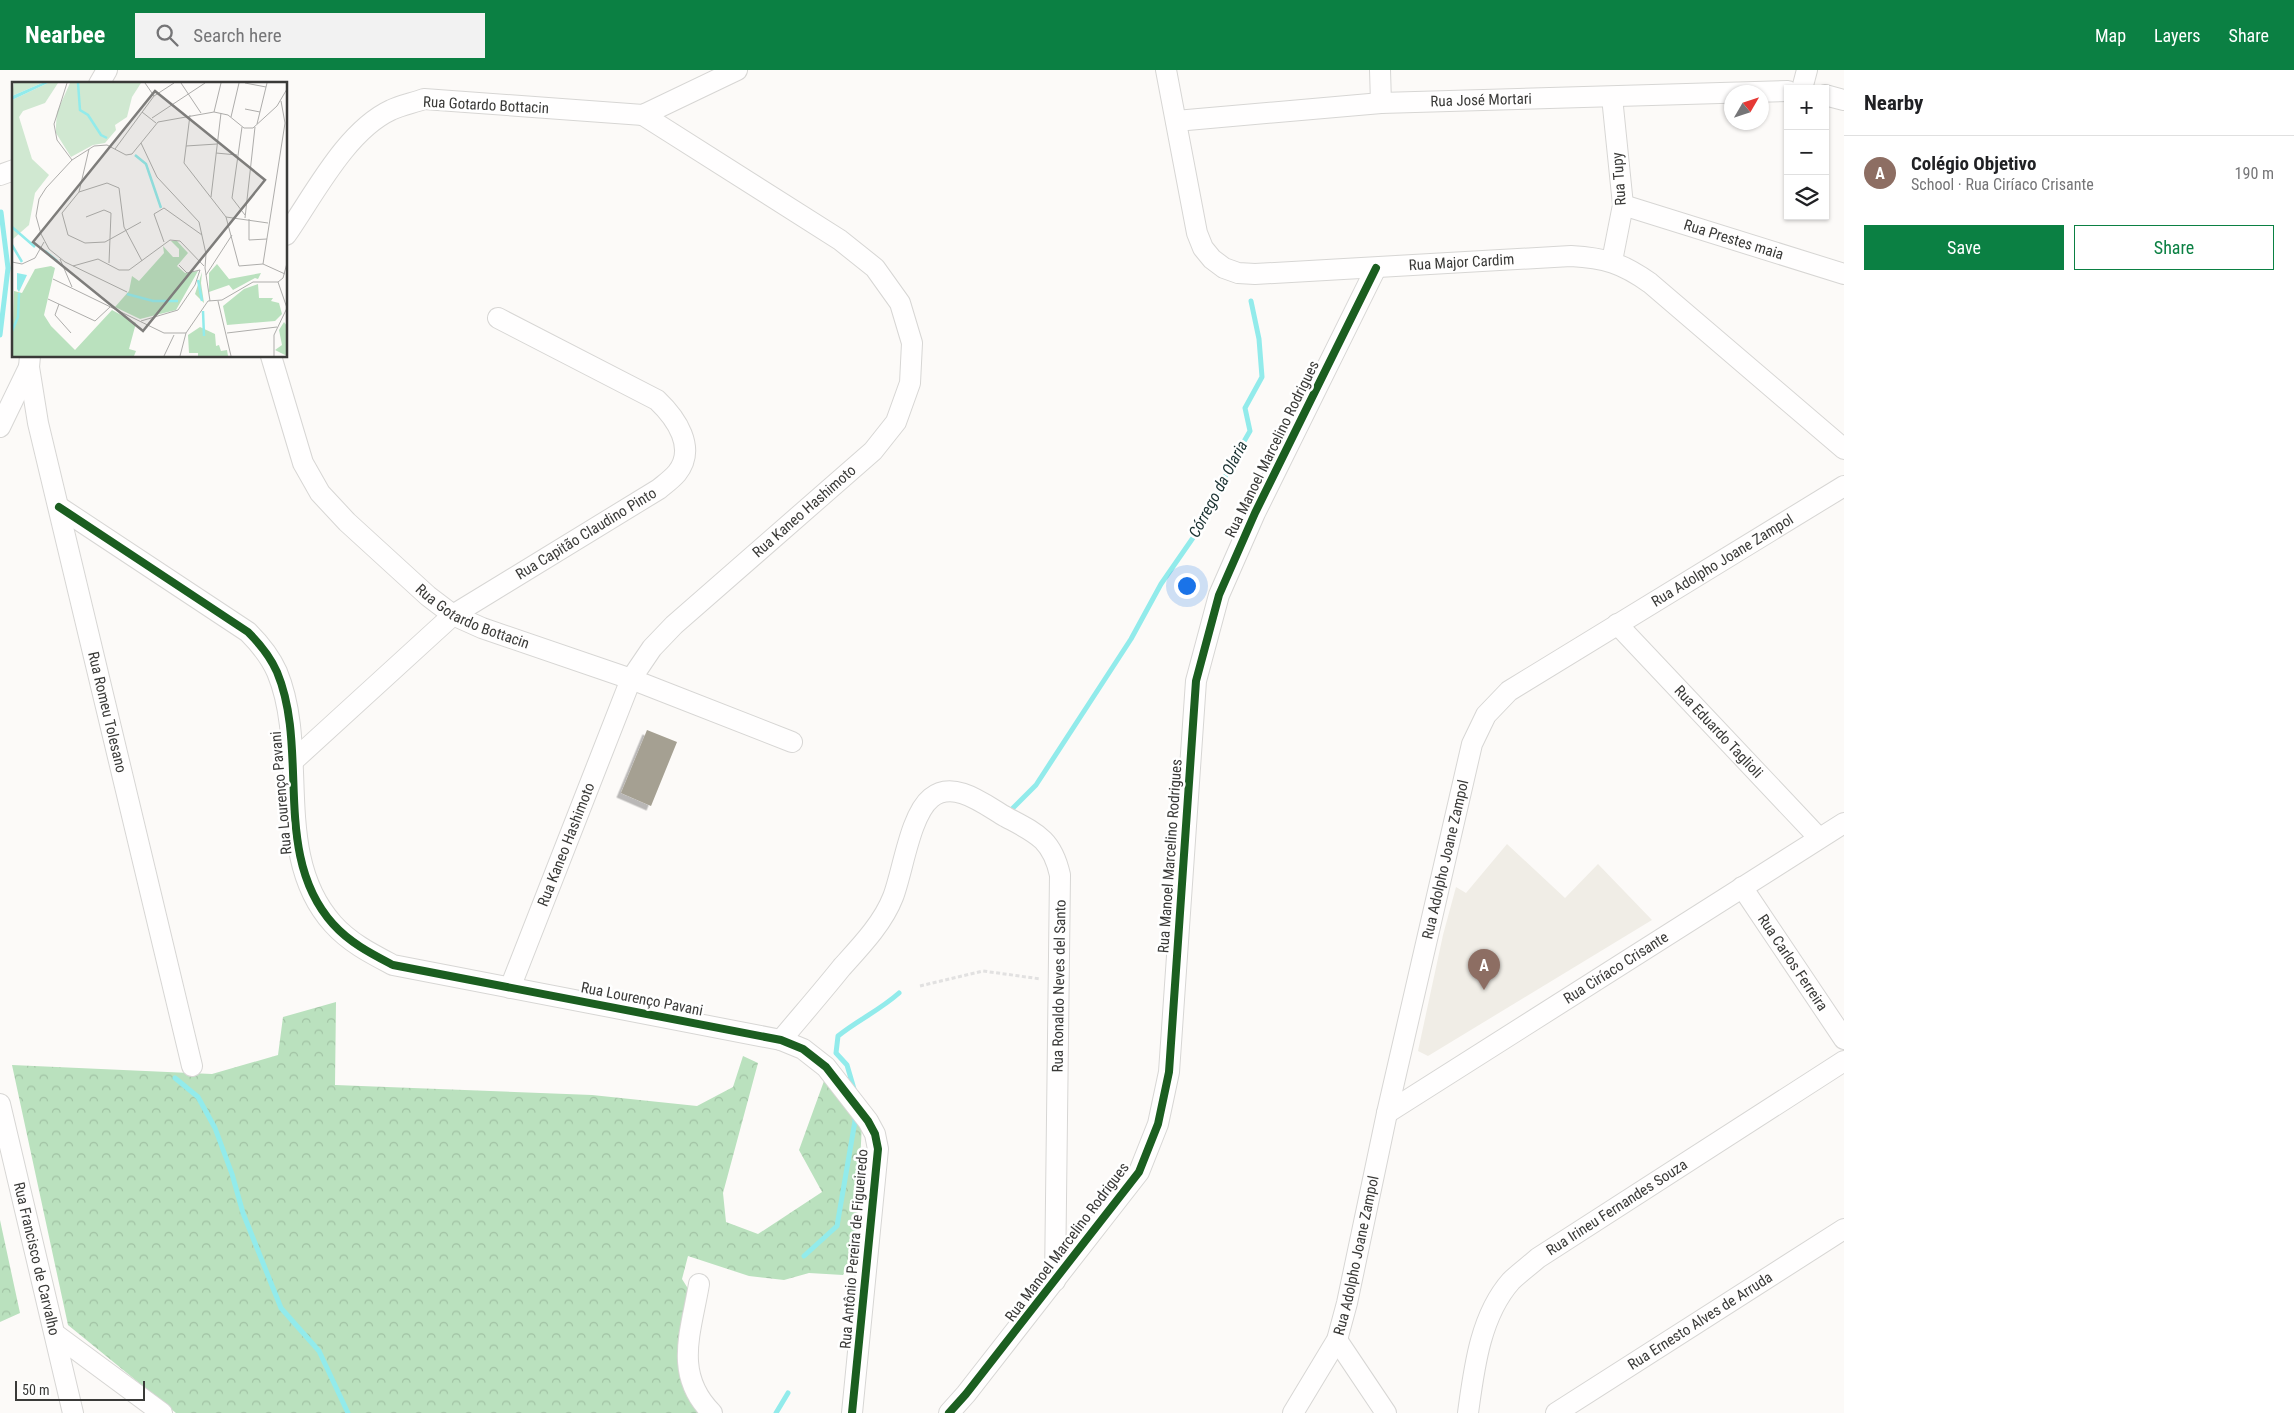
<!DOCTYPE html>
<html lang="en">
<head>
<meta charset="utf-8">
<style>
  body { margin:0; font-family:"Roboto Condensed",sans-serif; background:#f2f2f2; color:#202124 }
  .controls { position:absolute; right:15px; top:15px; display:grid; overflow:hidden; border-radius:0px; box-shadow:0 1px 4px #0004 }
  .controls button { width:45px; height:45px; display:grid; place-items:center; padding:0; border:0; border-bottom:1px solid #e0e0e0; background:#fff; color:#202124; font:25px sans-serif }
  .compass { position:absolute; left:1724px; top:15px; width:45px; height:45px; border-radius:50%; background:#fff; box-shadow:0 1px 4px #0004; rotate:51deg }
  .scale { position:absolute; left:15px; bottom:12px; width:130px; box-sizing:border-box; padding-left:5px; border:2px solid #3a3a38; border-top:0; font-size:14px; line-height:18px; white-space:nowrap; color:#3a3a38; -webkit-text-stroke:4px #fff; paint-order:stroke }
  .you { position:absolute; left:1186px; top:515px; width:18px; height:18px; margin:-12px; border:4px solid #fff; border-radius:50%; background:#1a73e8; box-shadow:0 0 0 8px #1a73e833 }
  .badge { display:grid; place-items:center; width:32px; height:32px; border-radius:50%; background:#0b8043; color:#fff; font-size:16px; font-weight:700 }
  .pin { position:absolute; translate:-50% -41px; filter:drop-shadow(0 1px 2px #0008) }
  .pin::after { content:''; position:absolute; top:26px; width:18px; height:15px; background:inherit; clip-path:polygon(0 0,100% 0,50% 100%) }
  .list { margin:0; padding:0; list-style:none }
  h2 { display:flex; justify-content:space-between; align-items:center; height:65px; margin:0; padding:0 20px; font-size:21px }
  h2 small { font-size:16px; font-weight:400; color:#757577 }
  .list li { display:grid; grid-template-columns:32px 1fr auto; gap:15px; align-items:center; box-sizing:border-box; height:75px; padding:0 20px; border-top:1px solid #e0e0e0 }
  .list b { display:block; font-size:19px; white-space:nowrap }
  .list p { margin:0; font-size:16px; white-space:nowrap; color:#757577 }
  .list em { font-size:16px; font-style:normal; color:#757577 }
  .actions { display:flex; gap:10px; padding:15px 20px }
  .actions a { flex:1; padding:11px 0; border:1px solid #0b8043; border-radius:0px; text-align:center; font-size:18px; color:#0b8043 }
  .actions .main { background:#0b8043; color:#fff }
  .icon { flex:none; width:28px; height:28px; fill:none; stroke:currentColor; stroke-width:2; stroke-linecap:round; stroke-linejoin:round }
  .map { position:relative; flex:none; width:1844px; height:1343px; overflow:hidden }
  header { display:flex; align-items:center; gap:30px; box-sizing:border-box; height:70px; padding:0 25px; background:#0b8043; color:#fff }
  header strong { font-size:24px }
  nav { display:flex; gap:28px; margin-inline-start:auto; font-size:18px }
  .search { width:350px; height:45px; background:#f2f2f2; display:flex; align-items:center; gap:12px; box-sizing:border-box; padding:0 18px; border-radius:0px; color:#757577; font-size:19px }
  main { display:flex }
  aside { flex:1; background:#fff }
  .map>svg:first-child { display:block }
  .built { fill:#f0ede6 }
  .forest { fill:url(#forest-crowns) }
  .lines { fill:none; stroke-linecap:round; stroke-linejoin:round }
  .stream { stroke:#92ebeb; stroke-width:5 }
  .building { fill:#a5a092; filter:url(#shadow) }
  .minor-casing { stroke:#d7d6d4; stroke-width:22 }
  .path { stroke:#e2e1e1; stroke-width:3; stroke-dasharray:4 2.5; stroke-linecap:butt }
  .minor { stroke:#fffefe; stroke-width:20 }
  .cycleway-casing { stroke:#fff; stroke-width:11 }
  .cycleway { stroke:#1b5e20; stroke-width:8 }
  .labels { text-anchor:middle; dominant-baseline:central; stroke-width:5; stroke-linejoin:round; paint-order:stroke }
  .street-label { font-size:15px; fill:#3a3a38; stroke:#fff }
  .water-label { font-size:16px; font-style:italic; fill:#1c3333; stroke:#fff }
  .inset-river { fill:none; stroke:#92ebeb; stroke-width:2.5 }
  .inset-road { fill:none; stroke:#aeadab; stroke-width:1 }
  .view { fill:#7e7d7b; fill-opacity:0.15; stroke:#7e7d7b; stroke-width:2.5 }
  .inset-edge { fill:none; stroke:#3a3a38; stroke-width:2.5 }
</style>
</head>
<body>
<header>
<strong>Nearbee</strong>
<div class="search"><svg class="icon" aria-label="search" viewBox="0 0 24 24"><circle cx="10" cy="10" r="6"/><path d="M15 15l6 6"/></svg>Search here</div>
<nav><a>Map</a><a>Layers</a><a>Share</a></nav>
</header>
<main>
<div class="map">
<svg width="1844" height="1343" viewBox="0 0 1844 1343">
  <defs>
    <pattern id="forest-crowns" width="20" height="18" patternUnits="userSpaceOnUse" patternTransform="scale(1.25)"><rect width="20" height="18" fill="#bae1be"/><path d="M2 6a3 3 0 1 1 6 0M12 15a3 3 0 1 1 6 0" fill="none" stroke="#a1c2a4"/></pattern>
    <filter id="shadow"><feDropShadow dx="-4.5" dy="4.5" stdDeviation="0" flood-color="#0004"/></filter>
  </defs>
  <rect width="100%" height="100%" fill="#fcfaf8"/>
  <!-- built -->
  <path class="built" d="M1507,774L1565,828L1598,794L1652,850L1428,986L1418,981L1443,865L1456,817L1466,823Z"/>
  <!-- forest -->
  <path class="forest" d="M336,932L335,1015L592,1025L697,1036L733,1017L743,986L758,993L723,1123L726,1152L758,1164L822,1122L799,1080L824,1011L862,1054L855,1188L843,1205L809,1203L784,1210L749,1206L688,1186L682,1209L692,1225L681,1307L708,1343H176L68,1255L12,995L212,1004L278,985L283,947Z
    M0,1150L20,1243L0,1252Z"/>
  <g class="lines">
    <!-- stream -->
    <path class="stream" d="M0,265L8,198L1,142
      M1012,739L1036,715L1131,569L1161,514L1206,449L1231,394L1250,361L1245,338L1262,307L1259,269L1251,231
      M175,1008L198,1027L215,1058L232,1104L243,1143L281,1238L319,1281L348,1343
      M854,1019L847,995L836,983L838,966C858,950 880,940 899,923
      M804,1186L837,1156L855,1051L854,1045
      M776,1343L788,1323"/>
  </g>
  <!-- building -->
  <path class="building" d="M647,660L677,672L651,736L621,723Z"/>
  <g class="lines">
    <defs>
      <g id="minor">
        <path id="s1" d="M1166,0L1197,163L1203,178L1212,189L1224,198L1238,203L1255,204L1571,186C1605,188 1622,193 1650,213L1844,379"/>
        <path d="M1380,0L1381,33"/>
        <path d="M99,14L107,0"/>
        <path d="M1802,19L1807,0"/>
        <path d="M1825,25L1844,30"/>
        <path id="s2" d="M1176,51L1381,33L1788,21"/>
        <path d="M0,105L14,100"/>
        <path id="s3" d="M1623,135L1844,204"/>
        <path d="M286,165C314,125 346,61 391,40C401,35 413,33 424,29L643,45L737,0"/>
        <path d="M1612,191L1623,135L1612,27"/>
        <path id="s4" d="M30,286L29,297L38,353L192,996"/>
        <path id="s5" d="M271,286L303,393L320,423L347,452L428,526L453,545L482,558L631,609L792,672"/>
        <path d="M0,357L29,297"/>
        <path d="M59,437L248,562C260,574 270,586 277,602C310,681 271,785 333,854C350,873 372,884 393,895L781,970L803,979L826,997L868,1051L875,1064L878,1079L852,1343"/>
        <path id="s6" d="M1617,554L1819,768"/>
        <path id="s7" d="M292,692L453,545L659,419C665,414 672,409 677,403C697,378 676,348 657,330L498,248"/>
        <path id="s8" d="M1742,817L1844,969"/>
        <path id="s9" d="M510,918L631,609L652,578L674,555L873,381L896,352L910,313L912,273L900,233L875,198L840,170L643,45"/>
        <path d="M781,970C801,946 822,922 842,897C861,876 883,853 893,827C903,801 910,745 931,728C954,709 985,735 1006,747C1036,763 1052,769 1060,805L1055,1211"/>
        <path id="s10" d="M0,1034L73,1343"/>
        <path id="s11" d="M1387,1043L1844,753"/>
        <path d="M699,1214C691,1262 673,1304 712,1343"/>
        <path d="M55,1264L162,1343"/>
        <path d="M1337,1270L1386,1343"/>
        <path d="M949,1343L966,1324L1139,1102L1158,1054L1169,1002L1196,611L1219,525L1255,443L1376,198"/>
        <path id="s12" d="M1293,1343L1337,1270L1347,1233L1387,1043L1472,674L1486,645L1509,621L1844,416"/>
        <path id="s13" d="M1468,1343C1474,1299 1480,1246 1511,1211C1519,1203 1529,1196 1538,1188L1844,991"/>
        <path id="s14" d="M1556,1343L1844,1159"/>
      </g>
    </defs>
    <!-- minor casing -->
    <use href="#minor" class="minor-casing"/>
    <!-- path -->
    <path class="path" d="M920,916L983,901L1041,909"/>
    <!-- minor -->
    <use href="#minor" class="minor"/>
    <defs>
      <path id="cycleway" d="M59,437L248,562C260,574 270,586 277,602C310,681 271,785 333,854C350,873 372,884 393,895L781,970L803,979L826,997L868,1051L875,1064L878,1079L852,1343
        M949,1343L966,1324L1139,1102L1158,1054L1169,1002L1196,611L1219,525L1255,443L1376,198"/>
    </defs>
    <!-- cycleway casing -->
    <use href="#cycleway" class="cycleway-casing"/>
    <!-- cycleway -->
    <use href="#cycleway" class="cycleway"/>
  </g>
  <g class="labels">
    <!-- street labels -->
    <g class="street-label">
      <text stroke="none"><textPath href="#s2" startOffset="306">Rua José Mortari</textPath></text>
      <text transform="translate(486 35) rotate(3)">Rua Gotardo Bottacin</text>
      <text transform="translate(1619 109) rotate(-94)">Rua Tupy</text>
      <text stroke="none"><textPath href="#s3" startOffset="116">Rua Prestes maia</textPath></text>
      <text stroke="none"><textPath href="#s1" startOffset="450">Rua Major Cardim</textPath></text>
      <text transform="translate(1272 379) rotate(-64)">Rua Manoel Marcelino Rodrigues</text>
      <text stroke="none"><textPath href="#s9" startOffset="574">Rua Kaneo Hashimoto</textPath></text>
      <text stroke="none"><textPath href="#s7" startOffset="374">Rua Capitão Claudino Pinto</textPath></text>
      <text stroke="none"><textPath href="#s12" startOffset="1012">Rua Adolpho Joane Zampol</textPath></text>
      <text stroke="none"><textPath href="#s5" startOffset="345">Rua Gotardo Bottacin</textPath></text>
      <text stroke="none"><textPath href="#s4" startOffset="365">Rua Romeu Tolesano</textPath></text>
      <text stroke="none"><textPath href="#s6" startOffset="148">Rua Eduardo Taglioli</textPath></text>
      <text transform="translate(281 723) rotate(-95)">Rua Lourenço Pavani</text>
      <text stroke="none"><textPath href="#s9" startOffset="154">Rua Kaneo Hashimoto</textPath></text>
      <text transform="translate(1170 786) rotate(-86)">Rua Manoel Marcelino Rodrigues</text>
      <text stroke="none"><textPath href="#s12" startOffset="578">Rua Adolpho Joane Zampol</textPath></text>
      <text stroke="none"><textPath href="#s8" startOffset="91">Rua Carlos Ferreira</textPath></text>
      <text stroke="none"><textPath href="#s11" startOffset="271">Rua Ciríaco Crisante</textPath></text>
      <text transform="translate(1059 916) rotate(-89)">Rua Ronaldo Neves del Santo</text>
      <text transform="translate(642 929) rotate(11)">Rua Lourenço Pavani</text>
      <text stroke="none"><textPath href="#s13" startOffset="270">Rua Irineu Fernandes Souza</textPath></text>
      <text transform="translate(1067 1172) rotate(-53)">Rua Manoel Marcelino Rodrigues</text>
      <text transform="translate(854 1179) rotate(-85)">Rua Antônio Pereira de Figueiredo</text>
      <text stroke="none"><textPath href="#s12" startOffset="172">Rua Adolpho Joane Zampol</textPath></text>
      <text stroke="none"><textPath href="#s10" startOffset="159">Rua Francisco de Carvalho</textPath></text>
      <text stroke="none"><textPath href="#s14" startOffset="171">Rua Ernesto Alves de Arruda</textPath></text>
    </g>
    <!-- water labels -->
    <g class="water-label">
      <text transform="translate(1218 419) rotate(-62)">Córrego da Olaria</text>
    </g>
  </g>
  <!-- overview -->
  <g transform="translate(12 12)">
    <rect width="275" height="275" fill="#fcfaf8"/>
    <path d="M159,159H165L176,171L165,184L173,191L186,189L164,228L128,237L103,225L117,209L120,194L127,199L152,171L151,164L161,175H167V167ZM205,182L217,197L249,191L246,197L243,196L221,208L217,203L197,210V191ZM39,184L43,186L32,233L39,244L63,268L100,228L124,241L117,267L124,269L122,274H0L2,209L10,211L23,187ZM190,190L189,201L192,221L183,212ZM246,202L247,216H261L259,219L267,221L270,232L263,239L215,243L211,224L232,207ZM272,240L275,244V274L263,268L270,263L267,248ZM188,245L203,252L204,264L207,263L209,269L215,268L216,274H186V271H177L176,253Z" fill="#bae1be"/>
    <path d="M2,1H30L0,14ZM36,1H46L33,21L11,29L7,35L20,77L37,93L23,111L17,143L1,157L0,18ZM58,1H129L120,15L115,35L103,43L104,48L93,61L81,63L59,75L44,51V43L45,30Z" fill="#d0e8d1"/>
    <path d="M30,1H36L0,18V14ZM5,191L15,193L7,210L5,207Z" fill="#92ebeb"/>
    <path class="inset-river" d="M66,1L68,28L76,33L89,53L95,56M123,73L134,82L149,126M0,145L23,165M0,163L10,180M33,169L45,179M186,198L190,219M115,212L141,219H166M191,229L192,254M0,249L6,235L7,211"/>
    <path class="inset-road" d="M55,1L42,42L45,58L60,78M133,1L142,14M169,1L189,31M233,1L254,5M233,27L248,30M130,30L144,41M202,30L209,1M178,33L172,81L214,135L227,184L251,182L273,192M219,35L227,1M140,36L193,1M245,42L255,1M230,45L220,116L233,133M129,61L145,95L187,140L194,172L193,186L198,219M174,64L205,62M77,67L67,110L50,131L56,153L73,161L93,160L129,140M103,67L142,14L162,1M204,71L225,73M67,110L95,101L107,106L112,145L130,179M199,115L209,31M74,135L92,128L99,131L97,181M214,135L256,141M233,136L243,45M237,137V158L255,157M152,160L142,132L152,126L190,153M48,177L60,205M0,180L10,182L23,176L32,160M251,182L273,41L269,19M167,183L175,191L188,188M61,184L86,177L107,188H117L158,158L168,159L192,184M194,193L220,153M41,197L152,251H174M266,200L271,196L275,181M115,210L53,180L37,167L29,152L24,134L27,117L34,106L60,78L82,64L95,63L114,73L120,72L146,40L202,30L216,33L232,46H241L265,24L275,7M36,217L83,239L98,225M206,219L219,274M47,222L43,233L59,251M129,239L166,228L183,203L188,188M215,251L265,245M152,274L162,253M168,274L174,251L196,219L210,218L241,200H266M262,274V253L275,226L266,200"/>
    <path class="view" d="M143,9L253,98L131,249L21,160Z"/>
    <rect width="275" height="275" class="inset-edge"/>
  </g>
</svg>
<div class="controls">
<button>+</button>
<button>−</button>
<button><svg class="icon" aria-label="layers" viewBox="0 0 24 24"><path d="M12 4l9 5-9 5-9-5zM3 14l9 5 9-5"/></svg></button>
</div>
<svg class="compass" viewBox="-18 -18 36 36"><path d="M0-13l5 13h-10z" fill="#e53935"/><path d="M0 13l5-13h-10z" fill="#757577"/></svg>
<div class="scale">50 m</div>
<div class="you"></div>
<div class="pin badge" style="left:1484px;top:920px;background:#8d6e63">A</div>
</div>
<aside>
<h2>Nearby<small></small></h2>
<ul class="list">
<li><span class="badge" style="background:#8d6e63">A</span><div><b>Colégio Objetivo</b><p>School · Rua Ciríaco Crisante</p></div><em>190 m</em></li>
</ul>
<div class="actions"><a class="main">Save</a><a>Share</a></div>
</aside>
</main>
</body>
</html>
